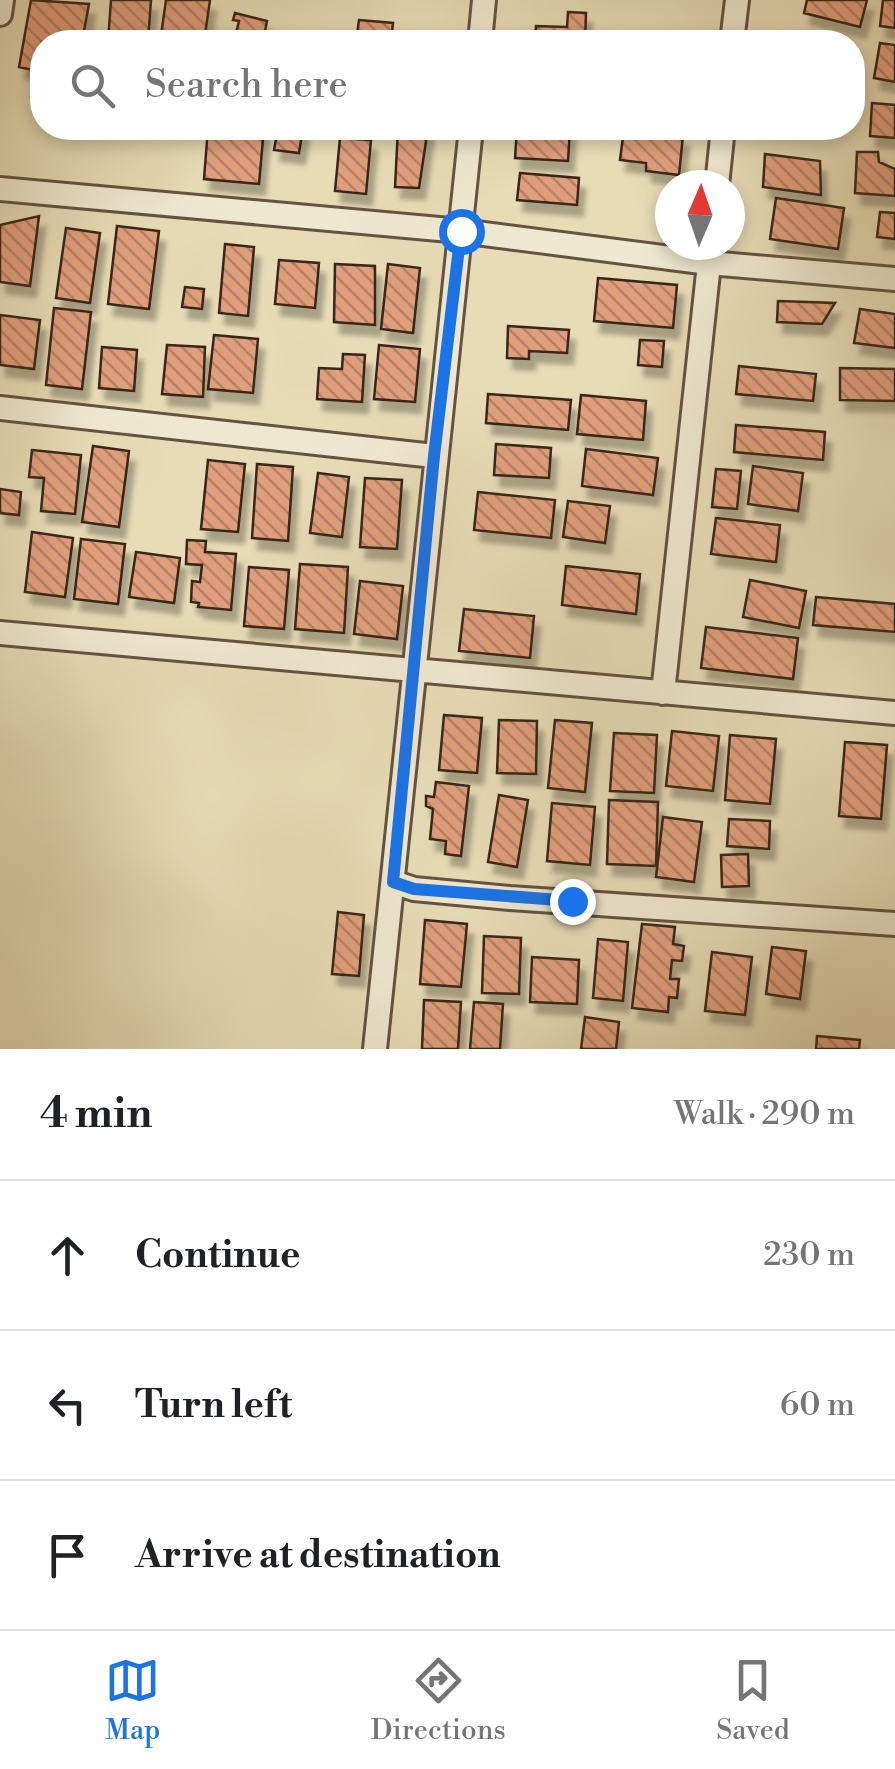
<!DOCTYPE html>
<html lang="en">
<head>
<meta charset="utf-8">
<style>
  body { margin:0; font-family:"Libre Bodoni",serif; background:#f6f6f6; color:#202124 }
  .compass { position:absolute; left:655px; top:170px; width:90px; height:90px; border-radius:50%; background:#fff; box-shadow:0 5px 15px #0003; rotate:2deg }
  .stop { position:absolute; width:30px; height:30px; margin:-22px; border:8px solid #1a73e8; border-radius:50%; background:#fff }
  .stop.end { background:#1a73e8; border-color:#fff; box-shadow:0 2px 10px #0008 }
  .list { margin:0; padding:0; list-style:none }
  h2 { display:flex; justify-content:space-between; align-items:center; height:130px; margin:0; padding:0 40px; font-size:42px }
  h2 small { font-size:32px; font-weight:400; color:#757577 }
  .list li { display:grid; grid-template-columns:65px 1fr auto; gap:30px; align-items:center; box-sizing:border-box; height:150px; padding:0 40px; border-top:2px solid #e0e0e0 }
  .list b { display:block; font-size:38px; white-space:nowrap }
  .list em { font-size:32px; font-style:normal; color:#757577 }
  .icon { flex:none; width:55px; height:55px; fill:none; stroke:currentColor; stroke-width:2; stroke-linecap:round; stroke-linejoin:round }
  .map { position:relative; flex:none; width:895px; height:1049px; overflow:hidden }
  .search { position:absolute; background:#fff; box-shadow:0 5px 15px #0003; left:30px; right:30px; top:30px; height:110px; display:flex; align-items:center; gap:25px; box-sizing:border-box; padding:0 35px; border-radius:40px; color:#757577; font-size:38px }
  .sheet { height:580px; background:#fff }
  nav { display:flex; justify-content:space-around; align-items:center; box-sizing:border-box; height:140px; border-top:2px solid #e0e0e0; background:#fff; font-size:28px; color:#757577 }
  nav a { display:grid; justify-items:center; gap:5px }
  nav .on { color:#1a73e8 }
  .map>svg:first-child { display:block }
  .building { fill:url(#building-back-hatch); stroke:#392518; stroke-width:2.5; filter:url(#shadow) }
  .lines { fill:none; stroke-linecap:round; stroke-linejoin:round }
  .minor-casing { stroke:#645340; stroke-width:28 }
  .minor { stroke:#efe8d0; stroke-width:22 }
  .route { stroke:#1a73e8; stroke-width:12 }
</style>
</head>
<body>
<div class="map">
<svg width="895" height="1049" viewBox="0 0 895 1049">
  <defs>
    <pattern id="building-back-hatch" width="6" height="6" patternUnits="userSpaceOnUse" patternTransform="scale(2.5)"><rect width="6" height="6" fill="#e09f7c"/><path d="M-1 5l2 2M0 0l6 6M5-1l2 2" fill="none" stroke="#b78165"/></pattern>
    <filter id="shadow"><feDropShadow dx="6" dy="11" stdDeviation="2.5" flood-color="#0004"/></filter>
  </defs>
  <rect width="100%" height="100%" fill="#e7dcb6"/>
  <filter id="stains"><feTurbulence type="fractalNoise" baseFrequency=".002" numOctaves="4"/><feColorMatrix values="0 0 0 0 .2 0 0 0 0 .09 0 0 0 0 .02 0 0 0 .5 -.17"/></filter>
  <radialGradient id="worn" r=".72"><stop offset=".6" stop-color="#630" stop-opacity="0"/><stop offset="1" stop-color="#630" stop-opacity=".3"/></radialGradient>
  <!-- building -->
  <path class="building" d="M31,0L89,4L82,42H42V72L19,67Z
    M111,0H151L148,42H108Z
    M166,0H210L204,42H160Z
    M807,0H867L860,27L804,13Z
    M883,0H895V28L880,26Z
    M568,12L586,13L585,42H535L536,26L567,27Z
    M235,13L267,21L263,42H234L239,21L233,20Z
    M359,20L393,23L391,42H356Z
    M638,35L684,36V42H638Z
    M880,43L895,45V82L874,78Z
    M872,103L895,105V138L870,136Z
    M208,128H264L259,184L204,179Z
    M278,128H303L299,153L274,150Z
    M398,128H428L419,188L395,187Z
    M517,128H570L568,161L515,158Z
    M624,129L683,135L679,175L646,171V163L620,160Z
    M340,138L371,140L366,194L335,191Z
    M857,152H878L879,162L895,169V196L855,193Z
    M765,154L820,161L821,195L763,187Z
    M520,173L579,178L577,205L517,200Z
    M776,198L844,208L838,249L770,239Z
    M880,212L895,213V239L877,237Z
    M39,216L30,286L0,282V225Z
    M117,226L159,231L149,309L108,304Z
    M66,228L100,233L90,303L56,298Z
    M225,244L254,247L248,316L219,313Z
    M279,260L319,263L315,308L275,304Z
    M335,264L375,266V325L334,322Z
    M388,264L420,268L413,333L381,329Z
    M598,278L677,285L673,328L594,321Z
    M185,287L204,289L202,309L182,307Z
    M778,301L835,303L822,324L777,322Z
    M54,308L91,312L82,389L46,385Z
    M860,309L895,314V348L854,343Z
    M0,315L40,320L34,369L0,365Z
    M508,326L569,330L567,353L529,351V359L507,358Z
    M214,335L258,339L253,393L208,389Z
    M640,340L664,341L662,367L638,365Z
    M167,345L205,347L203,397L162,394Z
    M379,345L420,349L415,402L374,399Z
    M102,347L137,350L134,391L99,388Z
    M343,354L365,355L362,402L317,399L319,368L342,369Z
    M739,366L816,374L813,401L736,394Z
    M840,368L895,369V401L840,400Z
    M488,394L571,400L568,430L486,423Z
    M581,395L646,401L643,440L577,434Z
    M736,425L825,432L823,460L734,452Z
    M496,444L551,448L549,478L494,475Z
    M93,446L129,451L119,527L82,522Z
    M586,449L658,458L653,495L582,486Z
    M32,450L81,455L75,514L41,511L44,478L29,477Z
    M208,460L245,464L238,532L201,529Z
    M257,464L293,467L288,541L252,538Z
    M753,466L803,473L798,511L748,504Z
    M716,469L741,471L737,509L712,507Z
    M318,473L349,477L342,537L310,533Z
    M365,478L402,480L397,549L360,547Z
    M0,489L21,492L19,515L0,513Z
    M478,492L555,500L551,538L474,530Z
    M568,501L610,506L605,543L563,537Z
    M716,518L780,525L776,562L711,554Z
    M32,532L73,538L65,597L25,592Z
    M81,539L125,544L118,604L74,599Z
    M187,540L206,541L205,552L236,554L231,610L198,607L199,603L191,602L192,581L200,582L202,565L186,564Z
    M136,552L180,558L174,603L129,597Z
    M300,564L348,567L344,633L295,629Z
    M566,566L640,574L636,614L562,605Z
    M249,567L289,570L284,629L244,626Z
    M750,580L806,591L799,628L743,617Z
    M360,581L403,586L397,639L354,634Z
    M816,597L895,604V632L813,625Z
    M464,609L534,616L530,658L459,651Z
    M706,627L798,638L793,679L701,668Z
    M444,715L482,718L477,773L439,770Z
    M499,720L537,721L536,774L497,773Z
    M555,720L592,723L585,792L548,788Z
    M672,731L719,736L713,791L666,786Z
    M614,733L657,735L654,793L610,791Z
    M730,735L776,739L770,804L725,800Z
    M845,742L887,745L881,819L839,816Z
    M436,782L469,786L461,856L445,854L446,841L430,839L433,809L426,806V796L434,797Z
    M499,795L528,800L517,867L488,862Z
    M609,800L658,802L656,866L607,864Z
    M552,803L595,807L590,865L547,861Z
    M663,817L702,822L694,882L656,877Z
    M729,819L770,821L769,849L727,846Z
    M748,854L749,886L722,887L721,855Z
    M338,912L364,915L359,976L332,974Z
    M425,920L467,924L461,987L420,984Z
    M642,924L675,927L673,944L684,946L682,961L672,960L670,979H679L677,998L669,997L668,1012L632,1008Z
    M484,936L521,938L519,994L482,993Z
    M598,939L628,942L623,1001L593,998Z
    M772,947L806,951L800,999L766,994Z
    M712,952L752,957L745,1015L705,1011Z
    M532,957L579,960L577,1004L530,1002Z
    M424,1000L461,1002L458,1049H422Z
    M474,1002L503,1004L500,1049H470Z
    M585,1017L619,1022L616,1049H581Z
    M817,1036L860,1040L859,1049H816Z"/>
  <g class="lines">
    <defs>
      <path id="minor" d="M0,14L2,0
        M480,42L484,0
        M732,42L737,0
        M717,185L723,128
        M0,189L461,231L709,263L895,279
        M0,408L434,456
        M0,633L895,713
        M663,693L711,245
        M393,882L414,889L510,898L895,924
        M375,1049L471,128"/>
    </defs>
    <!-- minor casing -->
    <use href="#minor" class="minor-casing"/>
    <!-- minor -->
    <use href="#minor" class="minor"/>
  </g>
  <g class="lines">
    <!-- route -->
    <path class="route" d="M461,231L434,456L393,882L414,889L572,901"/>
  </g>
  <rect width="100%" height="100%" filter="url(#stains)"/>
  <rect width="100%" height="100%" fill="url(#worn)"/>
</svg>
<svg class="compass" viewBox="-18 -18 36 36"><path d="M0-13l5 13h-10z" fill="#e53935"/><path d="M0 13l5-13h-10z" fill="#757577"/></svg>
<div class="stop" style="left:461px;top:231px"></div>
<div class="stop end" style="left:572px;top:901px"></div>
<div class="search"><svg class="icon" aria-label="search" viewBox="0 0 24 24"><circle cx="10" cy="10" r="6"/><path d="M15 15l6 6"/></svg>Search here</div>
</div>
<section class="sheet">
<h2>4 min<small>Walk · 290 m</small></h2>
<ul class="list">
<li><svg class="icon" aria-label="ahead" viewBox="0 0 24 24"><path d="M12 20V5M6 11l6-6 6 6"/></svg><div><b>Continue</b></div><em>230 m</em></li>
<li><svg class="icon" aria-label="left" viewBox="0 0 24 24"><path d="M17 20v-9H6M10 6l-5 5 5 5"/></svg><div><b>Turn left</b></div><em>60 m</em></li>
<li><svg class="icon" aria-label="arrive" viewBox="0 0 24 24"><path d="M6 21V4h12l-3 4 3 4H6"/></svg><div><b>Arrive at destination</b></div></li>
</ul>
</section>
<nav>
<a class="on"><svg class="icon" aria-label="map" viewBox="0 0 24 24"><path d="M3 6l6-2 6 2 6-2v14l-6 2-6-2-6 2zM9 4v14M15 6v14"/></svg>Map</a>
<a><svg class="icon" aria-label="directions" viewBox="0 0 24 24"><path d="M12 3l9 9-9 9-9-9zM9 14v-3h6M13 9l2 2-2 2"/></svg>Directions</a>
<a><svg class="icon" aria-label="saved" viewBox="0 0 24 24"><path d="M7 4h10v16l-5-4-5 4z"/></svg>Saved</a>
</nav>
</body>
</html>
